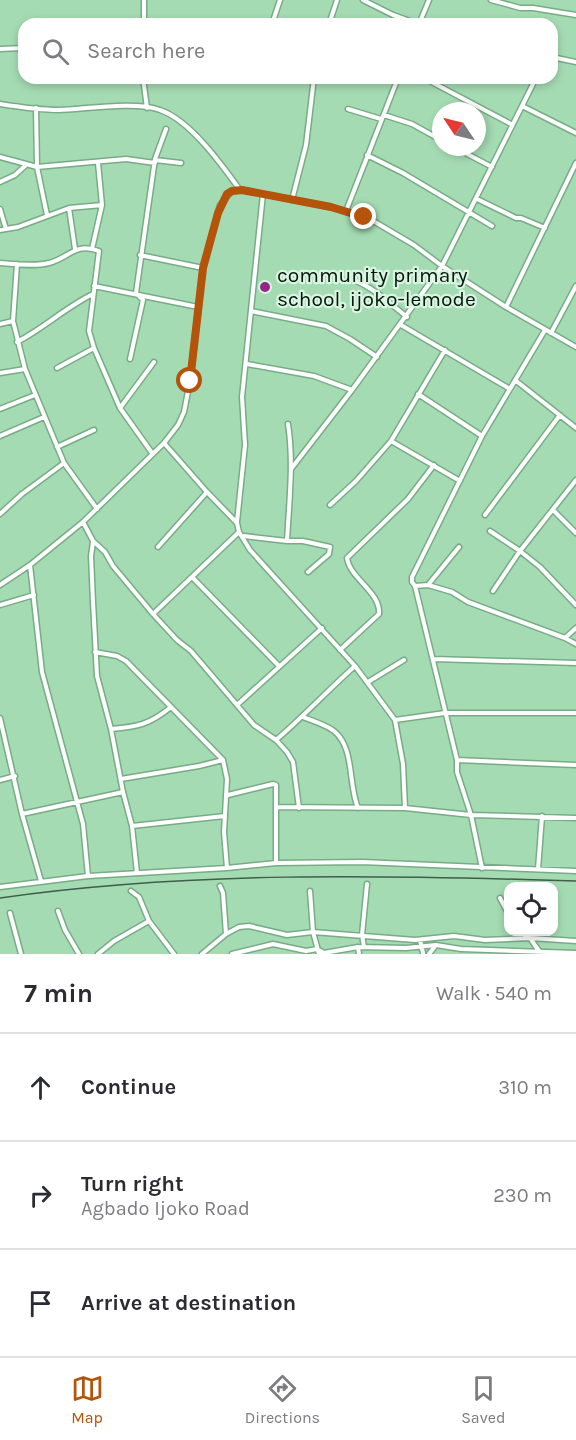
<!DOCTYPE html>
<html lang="en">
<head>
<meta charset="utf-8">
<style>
  body { margin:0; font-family:Karla,sans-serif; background:#f7f7f7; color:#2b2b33 }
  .controls { position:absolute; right:18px; bottom:18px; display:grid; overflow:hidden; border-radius:12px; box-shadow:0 3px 9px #0003 }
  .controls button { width:54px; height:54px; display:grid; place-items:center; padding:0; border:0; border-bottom:2px solid #e1e1e2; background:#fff; color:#2b2b33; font:30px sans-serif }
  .compass { position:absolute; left:432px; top:102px; width:54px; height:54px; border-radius:50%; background:#fff; box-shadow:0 3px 9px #0003; rotate:305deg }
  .stop { position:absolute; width:18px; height:18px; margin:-14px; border:4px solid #b45309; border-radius:50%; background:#fff }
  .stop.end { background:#b45309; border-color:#fff; box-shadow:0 2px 6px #0008 }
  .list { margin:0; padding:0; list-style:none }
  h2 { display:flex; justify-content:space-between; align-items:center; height:78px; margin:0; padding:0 24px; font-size:26px }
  h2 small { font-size:20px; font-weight:400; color:#7c7c81 }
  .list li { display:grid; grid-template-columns:39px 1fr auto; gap:18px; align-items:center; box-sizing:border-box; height:108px; padding:0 24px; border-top:2px solid #e1e1e2 }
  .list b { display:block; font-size:22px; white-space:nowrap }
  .list p { margin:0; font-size:20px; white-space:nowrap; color:#7c7c81 }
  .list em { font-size:20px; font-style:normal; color:#7c7c81 }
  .icon { flex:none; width:33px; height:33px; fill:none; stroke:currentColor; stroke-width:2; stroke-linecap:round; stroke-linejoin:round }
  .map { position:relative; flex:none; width:576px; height:954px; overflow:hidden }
  .search { position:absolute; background:#fff; box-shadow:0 3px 9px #0003; left:18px; right:18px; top:18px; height:66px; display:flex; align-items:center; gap:15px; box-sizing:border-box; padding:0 21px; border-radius:18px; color:#7c7c81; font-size:22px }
  .sheet { height:402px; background:#fff }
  nav { display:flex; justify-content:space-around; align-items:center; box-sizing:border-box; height:84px; border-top:2px solid #e1e1e2; background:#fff; font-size:16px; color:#7c7c81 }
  nav a { display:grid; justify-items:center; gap:3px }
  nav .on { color:#b45309 }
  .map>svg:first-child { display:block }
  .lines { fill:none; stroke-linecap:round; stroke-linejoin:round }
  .street-casing { stroke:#77ac86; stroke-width:7 }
  .street { stroke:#fff; stroke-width:4 }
  .rail { stroke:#3e5f48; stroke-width:1.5 }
  .route { stroke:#b45309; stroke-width:8 }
  .poi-dot { fill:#942688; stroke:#d9f4e0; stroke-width:2 }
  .labels { text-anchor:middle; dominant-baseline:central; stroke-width:4.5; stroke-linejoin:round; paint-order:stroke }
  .poi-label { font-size:21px; fill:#03170a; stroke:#d9f4e0; text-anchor:start }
</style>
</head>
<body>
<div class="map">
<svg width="576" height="954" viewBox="0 0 576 954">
  <rect width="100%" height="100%" fill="#a5dbb3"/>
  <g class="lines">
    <defs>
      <path id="street" d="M363,0L393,15L418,24
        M491,0L520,8H533L576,15
        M144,24V0
        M272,24L280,0
        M329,24L337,0
        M419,24L429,0
        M0,49L24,48
        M552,57L576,62
        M143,78L147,108
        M424,78L511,124
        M0,104C19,107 40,110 59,110C86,109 136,101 160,110C190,120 222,165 240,190
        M522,106L576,133
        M36,108L37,167
        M348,109L381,119
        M384,115L412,124L441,140
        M454,147L492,167
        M367,155L403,173L492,226
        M0,157L37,167L126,159L155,163
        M155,160L181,163
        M37,167L47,215
        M0,182L15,175L26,165
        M477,199L516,218H521L545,228
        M292,200L306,145L314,78
        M69,208L102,205
        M0,209L6,229
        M346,211L398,78
        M0,230L18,227L69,208L75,249
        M92,249L102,205L98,163
        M140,255L203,268
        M0,263C15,264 34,267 49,263C69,258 75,242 99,251L89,331L94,348L120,408L152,453
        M17,264L13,321L25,369L64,463L97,509
        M348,278C371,285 388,302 407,317
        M94,286L198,307
        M506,307L576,163
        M251,311L326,326L350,339L377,357
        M0,324L13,321
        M401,325L510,389
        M545,330L482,436L412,577V582L415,586L428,585L452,592L468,602L565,638L576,644
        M551,333L576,286
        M17,342C44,328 66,307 93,294
        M130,359L143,300L136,293L155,159L166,129
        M247,364L314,376L352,390
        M57,368L94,348
        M0,373L25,369
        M515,380L576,428
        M418,394L482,436
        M120,408L154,362
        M0,409L35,395
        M0,436L44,417
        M391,441L460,481
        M164,443L207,492L237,523L239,532L250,550L355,666L395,720L403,764L405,808
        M57,447L94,430
        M291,469L352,390L442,266L536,78
        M330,505L356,481L391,441L445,350
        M553,510L576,533
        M0,514L22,494L64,463
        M485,515L560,415
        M83,522L93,541L105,552L113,566L153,614L177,640L191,651L254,725L276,740L287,752L293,762L299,808
        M237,522L245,445L242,397L263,194
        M490,531L520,551L540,567L576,605
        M244,536L287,541H303L330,547L329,554L308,572
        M287,541C289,503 294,462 288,424
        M93,542L91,556L93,602L97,676L111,729L123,792L132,826L137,873
        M158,547L207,492
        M30,565L42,672L83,824L88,876
        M192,577L279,666
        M0,585L30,565L83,522L164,443L178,425L184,412L190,381L203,268L220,205L232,191L242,190L331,207L375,222L414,245L442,266L506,307L576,347
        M428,585L459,547
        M415,586L457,760V772L471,815L482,868
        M493,591L520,551L576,480
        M0,605L34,595
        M153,614L239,532
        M565,638L576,628
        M340,650L379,614C381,592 350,579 347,558L408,499L434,465
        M95,652L117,656L126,661L223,760L227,779L224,832L227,868
        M433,659L576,663
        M368,682L404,660
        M237,705L322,628
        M303,717C313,721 326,725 334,731C355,748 348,785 358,808
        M0,718L22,814L41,881
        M395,720L445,713H576
        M111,729C138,727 150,724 171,707
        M276,740C303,717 328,690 355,666
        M457,760L576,765
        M121,779L199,766L223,760
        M0,780L15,776
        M228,795L273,784L276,785V863
        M277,807L405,808L471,815L576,818
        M22,814L123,792
        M132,826L225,816
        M538,869L542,816
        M220,886L223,893L226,934
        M0,887L88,876L227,868L276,863L362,862L576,871
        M131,891L139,897L149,921L174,954
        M310,891L313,932L319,954
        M500,898L508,913
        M58,911L65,930L79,954
        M10,913L21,954
        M520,932L530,938L541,954
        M420,940L423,953
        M358,947L359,954
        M364,947L362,935L367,884
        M98,954L114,941L149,921
        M202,954L226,934L239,927L249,926L287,935L313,932L415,940L454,936L485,940L530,938L576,941
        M232,954L273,944L306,951L317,949L324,953L358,947L406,948L436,945L461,949L576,953
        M429,954L436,945"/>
    </defs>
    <!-- street casing -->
    <use href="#street" class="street-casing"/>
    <!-- street -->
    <use href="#street" class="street"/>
    <!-- rail -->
    <path class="rail" d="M0,898C191,871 383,875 576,881"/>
  </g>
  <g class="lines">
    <!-- route -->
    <path class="route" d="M190,381L203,268L218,213L227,194L232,191L242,190L331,207L364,217"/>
  </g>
  <!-- markers -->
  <circle class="poi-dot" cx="265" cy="287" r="6"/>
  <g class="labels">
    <!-- poi labels -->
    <g class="poi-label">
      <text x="277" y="275">community primary<tspan x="277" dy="24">school, ijoko-lemode</tspan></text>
    </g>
  </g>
</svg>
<div class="controls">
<button><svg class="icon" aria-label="locate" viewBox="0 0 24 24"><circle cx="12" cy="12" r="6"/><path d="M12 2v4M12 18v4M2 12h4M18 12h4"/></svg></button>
</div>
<svg class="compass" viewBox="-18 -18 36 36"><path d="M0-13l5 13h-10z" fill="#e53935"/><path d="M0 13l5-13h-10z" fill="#7c7c81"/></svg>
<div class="stop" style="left:190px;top:381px"></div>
<div class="stop end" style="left:364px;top:217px"></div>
<div class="search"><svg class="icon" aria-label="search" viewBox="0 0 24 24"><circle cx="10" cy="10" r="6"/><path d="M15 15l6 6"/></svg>Search here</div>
</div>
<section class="sheet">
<h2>7 min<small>Walk · 540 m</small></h2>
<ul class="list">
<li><svg class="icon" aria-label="ahead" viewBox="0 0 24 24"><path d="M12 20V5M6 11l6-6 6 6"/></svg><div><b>Continue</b></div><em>310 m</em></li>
<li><svg class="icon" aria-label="right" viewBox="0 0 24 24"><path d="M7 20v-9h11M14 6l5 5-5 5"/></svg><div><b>Turn right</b><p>Agbado Ijoko Road</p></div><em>230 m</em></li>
<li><svg class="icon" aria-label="arrive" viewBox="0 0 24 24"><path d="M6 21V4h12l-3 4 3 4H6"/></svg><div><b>Arrive at destination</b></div></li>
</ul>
</section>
<nav>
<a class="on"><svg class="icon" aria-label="map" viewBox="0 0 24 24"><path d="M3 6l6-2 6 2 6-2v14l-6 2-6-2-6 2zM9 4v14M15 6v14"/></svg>Map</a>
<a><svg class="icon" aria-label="directions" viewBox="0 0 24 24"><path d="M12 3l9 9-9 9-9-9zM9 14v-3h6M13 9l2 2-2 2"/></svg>Directions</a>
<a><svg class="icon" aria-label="saved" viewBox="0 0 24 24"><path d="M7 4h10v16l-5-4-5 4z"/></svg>Saved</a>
</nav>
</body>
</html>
